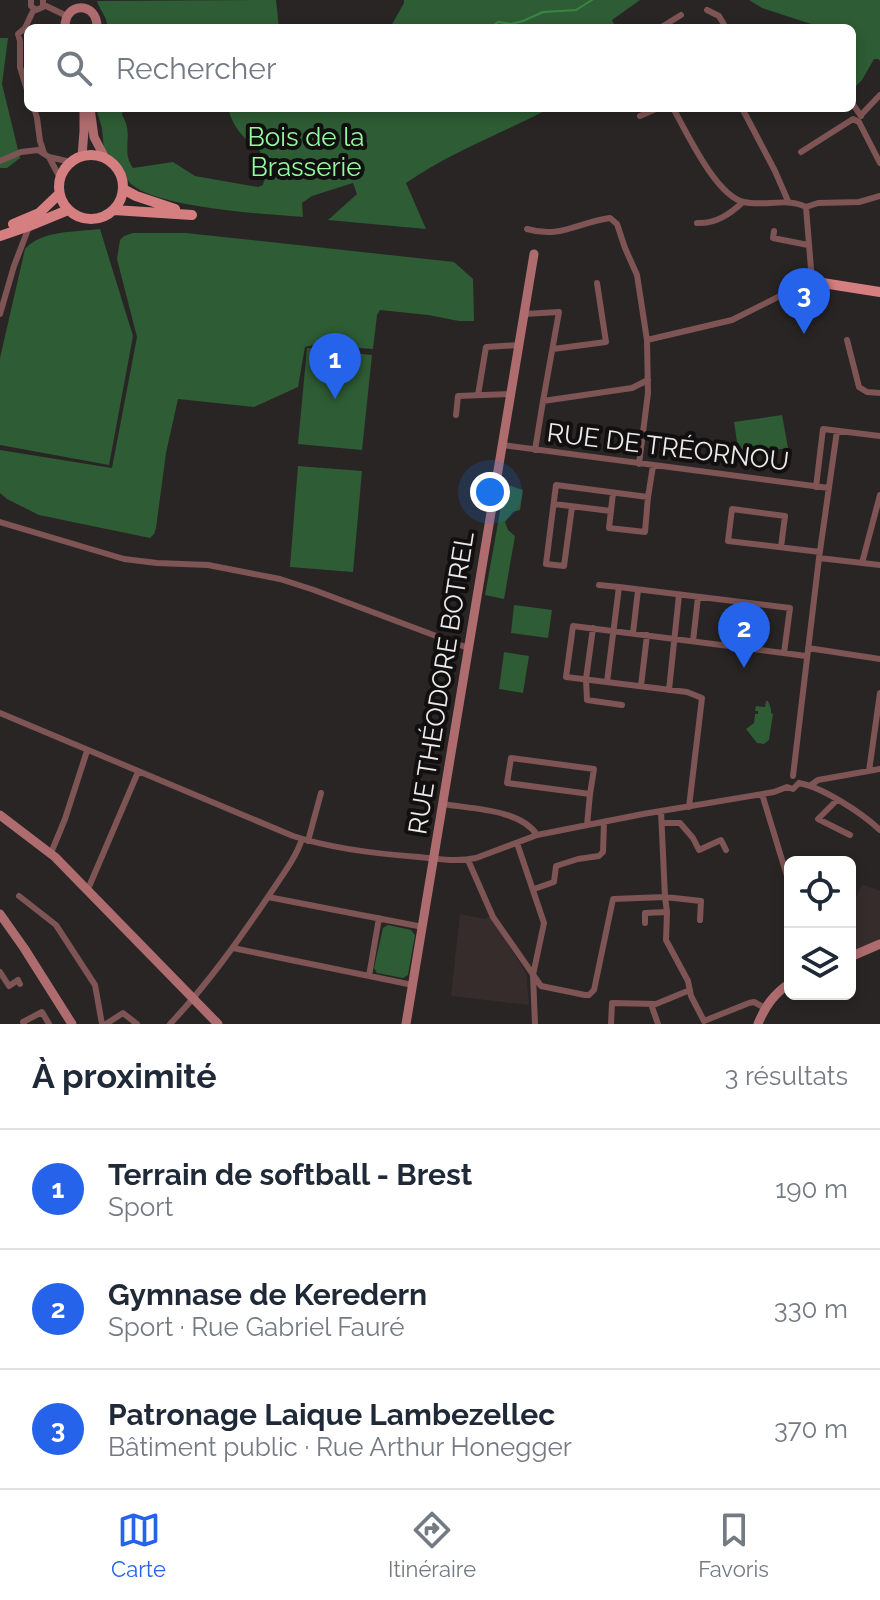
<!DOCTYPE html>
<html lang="fr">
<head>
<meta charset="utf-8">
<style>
  body { margin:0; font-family:Raleway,sans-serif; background:#f6f6f7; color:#1f2937 }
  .controls { position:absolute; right:24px; bottom:24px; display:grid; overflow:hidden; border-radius:12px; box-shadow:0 4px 12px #0003 }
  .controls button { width:72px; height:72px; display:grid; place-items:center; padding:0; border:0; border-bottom:2px solid #e0e1e3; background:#fff; color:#1f2937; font:40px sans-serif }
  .you { position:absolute; left:490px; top:492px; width:28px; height:28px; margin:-20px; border:6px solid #fff; border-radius:50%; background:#1a73e8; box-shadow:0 0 0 12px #1a73e833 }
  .badge { display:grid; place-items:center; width:52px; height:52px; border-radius:50%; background:#2563eb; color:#fff; font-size:26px; font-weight:700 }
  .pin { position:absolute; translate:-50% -66px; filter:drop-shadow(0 2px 4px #0008) }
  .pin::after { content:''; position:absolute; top:42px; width:28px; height:24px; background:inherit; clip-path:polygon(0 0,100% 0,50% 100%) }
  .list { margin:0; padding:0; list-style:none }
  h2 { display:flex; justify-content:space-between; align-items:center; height:104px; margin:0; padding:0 32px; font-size:34px }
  h2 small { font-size:26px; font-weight:400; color:#747a83 }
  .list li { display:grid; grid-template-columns:52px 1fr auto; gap:24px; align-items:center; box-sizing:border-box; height:120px; padding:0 32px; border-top:2px solid #e0e1e3 }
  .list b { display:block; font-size:30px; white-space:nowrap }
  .list p { margin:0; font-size:26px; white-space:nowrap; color:#747a83 }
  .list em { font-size:26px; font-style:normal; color:#747a83 }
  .icon { flex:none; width:44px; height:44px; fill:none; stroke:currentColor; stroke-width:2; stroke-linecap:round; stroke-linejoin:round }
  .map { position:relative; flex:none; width:880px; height:1024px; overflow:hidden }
  .search { position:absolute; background:#fff; box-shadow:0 4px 12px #0003; left:24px; right:24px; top:24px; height:88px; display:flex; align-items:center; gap:20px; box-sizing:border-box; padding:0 28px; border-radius:12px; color:#747a83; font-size:30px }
  .sheet { height:464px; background:#fff }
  nav { display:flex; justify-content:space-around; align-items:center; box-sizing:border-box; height:112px; border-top:2px solid #e0e1e3; background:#fff; font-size:22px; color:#747a83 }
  nav a { display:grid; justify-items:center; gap:4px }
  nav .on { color:#2563eb }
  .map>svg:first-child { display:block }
  .built { fill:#372c2c }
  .green { fill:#2e5c34 }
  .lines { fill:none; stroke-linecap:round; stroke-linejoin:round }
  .stream { stroke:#398644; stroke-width:2 }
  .street { stroke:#7e5454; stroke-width:6 }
  .secondary { stroke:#af6c6e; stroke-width:9 }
  .primary { stroke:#d57f81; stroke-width:10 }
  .labels { text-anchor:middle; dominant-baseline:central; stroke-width:8; stroke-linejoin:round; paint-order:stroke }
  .park-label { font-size:26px; fill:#94f99f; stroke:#110f0f }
  .street-label { font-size:26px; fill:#edeaea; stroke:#110f0f }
</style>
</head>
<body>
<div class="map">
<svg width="880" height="1024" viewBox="0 0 880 1024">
  <rect width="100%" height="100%" fill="#292525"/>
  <!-- built -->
  <path class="built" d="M862,884L880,891V940L850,953V911Z
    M460,914L485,919L490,916L526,973L529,1005L451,996Z"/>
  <!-- green -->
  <path class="green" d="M276,0L279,28H107C108,17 100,11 97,1Z
    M404,0H640L612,20L615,26L612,28H390L404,3Z
    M749,0H880V61L878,59H874L862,80L852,90V28H843V24H811L762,8Z
    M0,38H8L2,84L20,158L7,168H0Z
    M96,108H123L122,115C135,135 120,150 133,168L173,162L195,176L258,187L263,185L265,177L260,151C244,139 233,128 228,108H550C501,134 452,151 406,183L426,229L328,220L357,194L353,183L312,196L302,203L303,217C265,214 158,208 131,184C126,179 126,173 122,168C117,161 110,156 104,150L102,128Z
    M100,229L133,336L109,465L0,445V358L25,249C42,230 76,232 100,229Z
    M133,233H186L454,262L473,279L474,321H459L428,315L380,310L377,315L373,349L314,345L305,347L298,387L254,407L178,399L166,453L156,528L154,534L150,538L39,515L7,499L0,493V450L112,468L137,337L117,259L120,240L124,236Z
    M307,348L372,355L362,450L298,444Z
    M782,415L788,448L739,455L734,422Z
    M298,466L362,471L353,572L290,567Z
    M505,484L523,490L520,510L513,512L505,522L508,530L515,536L504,599L485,595Z
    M514,605L552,610L548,638L511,633Z
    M504,652L529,656L523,693L499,689Z
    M766,701H768L771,709V713L773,714L769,740L764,744L757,743L746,729L754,723L755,714H758V711H755L756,706L765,707Z
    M388,925L411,930L415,935L408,975L403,978L377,973L374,968L383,928Z"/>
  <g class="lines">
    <!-- stream -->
    <path class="stream" d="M490,28L498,22L511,24L523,21L543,12L576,10L592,0
      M295,111L305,108"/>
    <!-- street -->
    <path class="street" d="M31,0V6L36,10L43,7V0
      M44,5L67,16
      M707,10L719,16L726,28
      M660,28L681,15
      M28,93L20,67V41L18,34L25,28L34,9
      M852,103L861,116
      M34,108L37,118L40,141L44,153
      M673,108C687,133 716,196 744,202C765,207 785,197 806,207
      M743,110L775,171L788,201
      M861,115L880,95
      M640,116L658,108
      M801,152L853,119L859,122L880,163
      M49,157L60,178
      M0,161L21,152L38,150L49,157L71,162
      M697,223C716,224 730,214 743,202
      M527,229C561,239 579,222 610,218L617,224L625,248L637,275L647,340L648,393L639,464
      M774,231L773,238L808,245
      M810,281L811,269L806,207L818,203L859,202L880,196
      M0,314L14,266L29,227
      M524,314L559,312L543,401
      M647,340L732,320L784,294
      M847,340L859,387L867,392L880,393
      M553,349L606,342L597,283
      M478,395L486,347L519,345
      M456,415L458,396L511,394
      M503,445L829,488
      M535,450L543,401L632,388L648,380
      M816,487L823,429L880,436
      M613,493L609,528L645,532L648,497
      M554,504L611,511
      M572,507L564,566L546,564L556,485L648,497L653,466
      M0,522L124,559L157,563L208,565L280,579L314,590L468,648
      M781,547L785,516L732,509L728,541L820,552
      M819,558L880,565
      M862,563L880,495
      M599,585L619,587
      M593,628L586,679L587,700L622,705
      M633,633L638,590
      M693,641L698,597
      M732,646L738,602
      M808,648L880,659
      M752,649L757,604
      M607,682L619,587L790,608L784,653
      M641,686L647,635
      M669,690L679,595
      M0,713L293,836C333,849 377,854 419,857C437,859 457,862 476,858L537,835L643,814L774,792L787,787L793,789L799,783
      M869,771L880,693
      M793,776L819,558L837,431
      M799,783C822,787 862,813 880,830
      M811,785L818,780L880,769
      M762,794L790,886
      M837,800L818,819L850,835
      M443,804C472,809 520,809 537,835
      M689,807L702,698L687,692L566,677L573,626L806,656
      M662,823H680L693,838L699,850L721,840L726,850
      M587,825L590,794L507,783L511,758L594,769L590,794
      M308,841L321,793
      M517,843L544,923L533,975L535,1024
      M51,853L65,819L87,751
      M468,860L493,917L541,986L585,995H589L594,990L613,899L665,897L661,811
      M88,889L138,772
      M534,889L554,882L556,866L578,859L599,856L603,852L604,823
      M19,896L56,925L95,985L102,1024
      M268,897L423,927
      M700,920L701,901L665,897L667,912L666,940L688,981L691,996L704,1021L749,1003L754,1002L765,1008
      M645,923V913L667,912
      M233,948L413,985
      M0,972L9,986L18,980L20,984
      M369,976L379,918
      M651,1004L658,1024
      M24,1024L23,1022L42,1012L49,1024
      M106,1024L123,1013L137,1024
      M170,1024C207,985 238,941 268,897C280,878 295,860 302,839
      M611,1024L612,1003L656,1004L690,990"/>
    <!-- secondary -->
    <path class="secondary" d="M65,28C64,1 98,1 97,28
      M90,108L94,137L105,158
      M82,156L84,131V108
      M0,815L55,857L218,1024
      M0,914L24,948L72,1024
      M850,957L880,944
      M406,1024L534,254
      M758,1024C765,1006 774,994 790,983"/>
    <!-- primary -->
    <path class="primary" d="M59 187a32 32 0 1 1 64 0a32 32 0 1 1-64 0Z
      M123,189L136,196L175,209
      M114,210L192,215
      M13,224L39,213L59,194
      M0,236L29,226L68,210
      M810,281L880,292"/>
  </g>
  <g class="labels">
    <!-- park labels -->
    <g class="park-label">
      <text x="306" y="137">Bois de la<tspan x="306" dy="30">Brasserie</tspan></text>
    </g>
    <!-- street labels -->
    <g class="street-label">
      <text transform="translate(668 447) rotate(7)">RUE DE TRÉORNOU</text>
      <text transform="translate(441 683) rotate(-81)">RUE THÉODORE BOTREL</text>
    </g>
  </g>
</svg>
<div class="controls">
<button><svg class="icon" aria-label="locate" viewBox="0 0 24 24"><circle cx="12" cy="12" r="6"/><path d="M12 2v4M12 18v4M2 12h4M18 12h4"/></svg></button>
<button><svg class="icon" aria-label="layers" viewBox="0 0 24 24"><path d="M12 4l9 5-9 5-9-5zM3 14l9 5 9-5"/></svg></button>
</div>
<div class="you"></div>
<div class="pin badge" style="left:335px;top:399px">1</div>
<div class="pin badge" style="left:744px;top:668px">2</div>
<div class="pin badge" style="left:804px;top:334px">3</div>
<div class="search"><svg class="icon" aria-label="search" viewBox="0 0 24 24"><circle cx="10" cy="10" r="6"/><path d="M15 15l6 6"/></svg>Rechercher</div>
</div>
<section class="sheet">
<h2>À proximité<small>3 résultats</small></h2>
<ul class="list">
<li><span class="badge">1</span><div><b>Terrain de softball - Brest</b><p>Sport</p></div><em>190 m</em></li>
<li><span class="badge">2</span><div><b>Gymnase de Keredern</b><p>Sport · Rue Gabriel Fauré</p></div><em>330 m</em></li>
<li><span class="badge">3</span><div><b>Patronage Laique Lambezellec</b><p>Bâtiment public · Rue Arthur Honegger</p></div><em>370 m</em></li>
</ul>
</section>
<nav>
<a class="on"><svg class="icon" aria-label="map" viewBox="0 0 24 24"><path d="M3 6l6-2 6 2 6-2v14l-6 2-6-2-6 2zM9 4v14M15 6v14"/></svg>Carte</a>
<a><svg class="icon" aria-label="directions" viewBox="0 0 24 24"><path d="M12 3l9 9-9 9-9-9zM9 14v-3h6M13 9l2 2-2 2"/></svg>Itinéraire</a>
<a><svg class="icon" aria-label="saved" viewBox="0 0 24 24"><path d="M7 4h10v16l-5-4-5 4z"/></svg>Favoris</a>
</nav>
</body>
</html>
